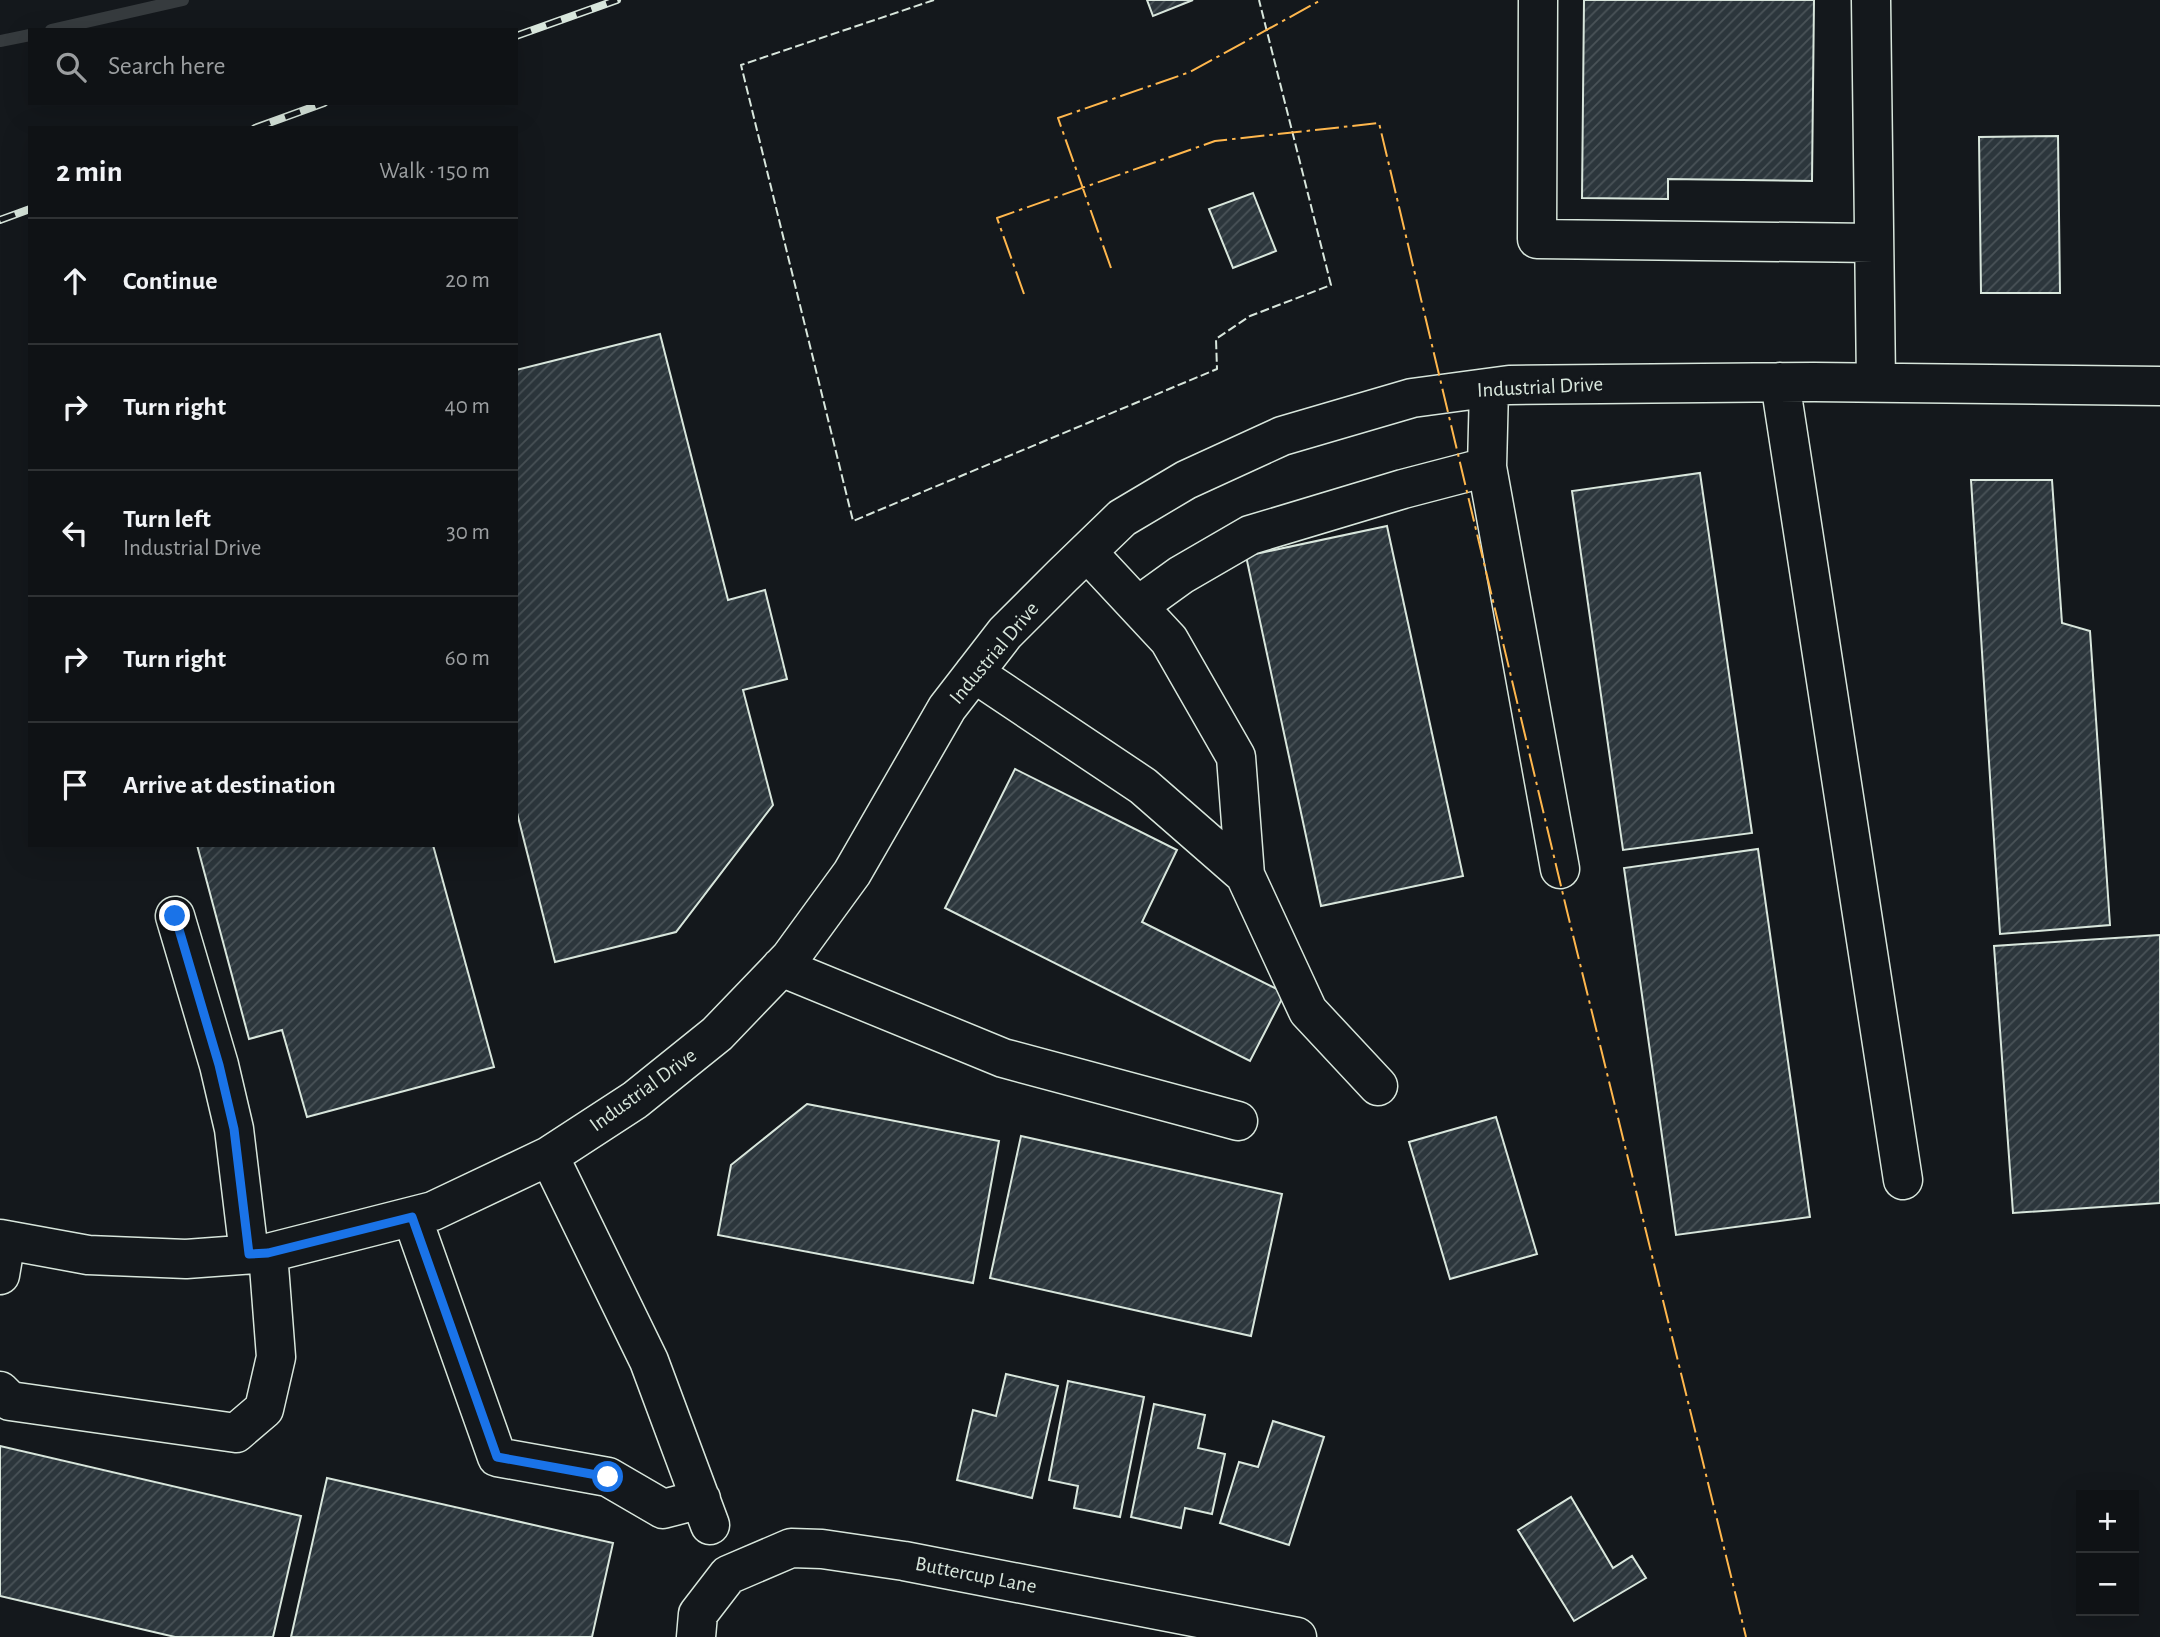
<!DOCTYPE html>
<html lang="en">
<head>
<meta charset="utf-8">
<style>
  body { margin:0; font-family:"Alegreya Sans",sans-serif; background:#1d2022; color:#f1f3f6 }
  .controls { position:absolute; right:21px; bottom:21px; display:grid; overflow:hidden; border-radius:0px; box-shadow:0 7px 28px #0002 }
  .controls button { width:63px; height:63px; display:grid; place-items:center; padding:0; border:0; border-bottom:2px solid #2f3234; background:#0f1215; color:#f1f3f6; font:35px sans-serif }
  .stop { position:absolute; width:21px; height:21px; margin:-16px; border:5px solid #1a73e8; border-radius:50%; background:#fff }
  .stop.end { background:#1a73e8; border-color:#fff; box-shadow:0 2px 7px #0008 }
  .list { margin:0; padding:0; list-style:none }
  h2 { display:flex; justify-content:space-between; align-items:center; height:91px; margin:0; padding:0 28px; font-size:30px }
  h2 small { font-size:23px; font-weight:400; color:#9b9ea0 }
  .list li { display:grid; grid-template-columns:46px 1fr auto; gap:21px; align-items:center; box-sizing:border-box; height:126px; padding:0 28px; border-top:2px solid #2f3234 }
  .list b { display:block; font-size:26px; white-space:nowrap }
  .list p { margin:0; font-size:23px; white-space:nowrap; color:#9b9ea0 }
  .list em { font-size:23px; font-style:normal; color:#9b9ea0 }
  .icon { flex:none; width:38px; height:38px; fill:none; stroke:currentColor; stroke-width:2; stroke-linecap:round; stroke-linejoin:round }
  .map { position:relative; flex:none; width:2160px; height:1637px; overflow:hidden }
  .search { position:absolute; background:#0f1215; box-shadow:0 7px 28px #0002; left:28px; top:28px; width:490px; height:77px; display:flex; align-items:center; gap:18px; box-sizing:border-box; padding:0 24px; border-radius:0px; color:#9b9ea0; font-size:26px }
  .panel { position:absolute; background:#0f1215; box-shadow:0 7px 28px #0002; left:28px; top:126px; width:490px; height:721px; border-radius:0px }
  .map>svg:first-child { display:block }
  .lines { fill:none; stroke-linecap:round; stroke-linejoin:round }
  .stream { stroke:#363b3e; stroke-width:12 }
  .building { fill:url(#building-hatch); stroke:#d8e6dc; stroke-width:2 }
  .minor-casing { stroke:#d8e6dc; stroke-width:41 }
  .minor { stroke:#14181c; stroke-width:38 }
  .rail-casing { stroke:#d8e6dc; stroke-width:8 }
  .rail { stroke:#14181c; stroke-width:5; stroke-dasharray:16; stroke-linecap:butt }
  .fence { stroke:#d8e6dc; stroke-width:2; stroke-dasharray:9 3.5; stroke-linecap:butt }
  .power { stroke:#ffb74d; stroke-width:2; stroke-dasharray:24 5 3.5 5; stroke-linecap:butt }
  .route { stroke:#1a73e8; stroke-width:9 }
  .labels { text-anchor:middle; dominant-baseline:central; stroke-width:5; stroke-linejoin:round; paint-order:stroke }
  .street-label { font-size:21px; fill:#d8e6dc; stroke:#14181c }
</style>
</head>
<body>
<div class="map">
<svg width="2160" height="1637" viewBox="0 0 2160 1637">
  <defs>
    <pattern id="building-hatch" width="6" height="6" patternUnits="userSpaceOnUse" patternTransform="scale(1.75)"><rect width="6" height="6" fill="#2c363c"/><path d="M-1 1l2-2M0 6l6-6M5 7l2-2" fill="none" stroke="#4a5358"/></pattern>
  </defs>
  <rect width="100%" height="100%" fill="#14181c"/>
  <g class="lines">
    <!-- stream -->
    <path class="stream" d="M51,30L183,0
      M0,41L30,35"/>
  </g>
  <!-- building -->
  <path class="building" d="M1147,0H1193L1153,16Z
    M1584,0H1814L1812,181L1668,179V199L1582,198Z
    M2058,136L2060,293H1981L1979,137Z
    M1253,193L1276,251L1233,268L1209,209Z
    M660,334L728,600L765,590L787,679L743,690L773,805L676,932L555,962L516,809V370Z
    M1700,473L1752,833L1623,850L1572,491Z
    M1971,480H2052L2062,623L2090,631L2110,925L2000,934Z
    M1387,526L1463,876L1321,906L1246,556Z
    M1015,769L1177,850L1142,922L1285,993L1250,1061L945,908Z
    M197,845H433L494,1067L307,1117L282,1030L249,1039Z
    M1758,849L1810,1217L1676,1235L1624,868Z
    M2160,935V1203L2013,1213L1994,946Z
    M807,1104L999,1141L973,1283L718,1235L731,1165Z
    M1496,1117L1537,1254L1450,1279L1409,1142Z
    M1021,1136L1282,1194L1251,1336L990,1278Z
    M1006,1374L1058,1386L1032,1498L957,1480L973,1410L996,1416Z
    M1068,1381L1144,1397L1120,1517L1074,1508L1078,1486L1049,1480Z
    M1154,1404L1205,1415L1198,1448L1225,1454L1212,1514L1185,1508L1181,1528L1131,1517Z
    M1273,1421L1324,1437L1289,1545L1220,1523L1239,1462L1258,1467Z
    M0,1446L301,1516L273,1637H175L0,1596Z
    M327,1478L613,1543L592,1637H291Z
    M1571,1497L1613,1568L1632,1556L1646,1578L1574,1621L1518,1530Z"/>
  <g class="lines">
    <defs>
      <path id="minor" d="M1538,0L1537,239L1874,243
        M1871,0L1876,382
        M1780,382L1903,1180
        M1489,388L1487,467L1560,869
        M1087,552L1169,640L1236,757L1245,875
        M1138,606L1181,575L1250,535L1403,489L1487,467
        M974,673L1143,786L1245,875L1308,1011L1378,1086
        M175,916L219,1065L234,1129L249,1254
        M781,967L1003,1058L1238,1121
        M549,1156L649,1361L710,1525
        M412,1217L497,1457L608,1477L663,1509L701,1499
        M0,1239L88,1255L186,1259L268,1253L433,1211L549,1156L635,1100L717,1034L790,958L852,873L947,708L1005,633L1062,576L1122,518L1186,480L1282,436L1412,398L1509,385L1814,382L2160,386
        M0,1275L6,1240
        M0,1391L10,1401L236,1433L264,1409L276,1357L268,1253
        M696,1637L698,1614L728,1575L791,1548L822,1549L904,1561L1297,1637"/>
    </defs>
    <!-- minor casing -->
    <use href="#minor" class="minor-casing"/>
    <!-- minor -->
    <use href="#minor" class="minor"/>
    <defs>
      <path id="rail" d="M516,36L617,0
        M255,128L324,103
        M0,220L30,209"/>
    </defs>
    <!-- rail casing -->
    <use href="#rail" class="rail-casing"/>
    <!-- rail -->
    <use href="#rail" class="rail"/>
    <!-- fence -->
    <path class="fence" d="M934,0L741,65L853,521L1217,369L1216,339L1250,316L1331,285L1259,0"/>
    <!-- power -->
    <path class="power" d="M1111,268L1058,118L1190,72L1321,0
      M1024,294L997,218L1215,141L1379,123L1566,907L1746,1637"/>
  </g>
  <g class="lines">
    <!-- route -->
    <path class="route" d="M175,916L219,1065L234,1129L249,1254L268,1253L412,1217L497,1457L608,1477"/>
  </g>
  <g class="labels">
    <!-- street labels -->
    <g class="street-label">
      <text transform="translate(1540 387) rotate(-3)">Industrial Drive</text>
      <text transform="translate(994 653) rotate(-50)">Industrial Drive</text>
      <text transform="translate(643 1090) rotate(-36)">Industrial Drive</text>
      <text transform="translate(976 1575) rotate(11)">Buttercup Lane</text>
    </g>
  </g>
</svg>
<div class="controls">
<button>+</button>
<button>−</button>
</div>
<div class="stop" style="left:608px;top:1477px"></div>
<div class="stop end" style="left:175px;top:916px"></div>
<div class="search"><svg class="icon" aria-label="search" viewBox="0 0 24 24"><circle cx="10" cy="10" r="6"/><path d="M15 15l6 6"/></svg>Search here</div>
<section class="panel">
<h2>2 min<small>Walk · 150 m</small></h2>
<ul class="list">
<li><svg class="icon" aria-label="ahead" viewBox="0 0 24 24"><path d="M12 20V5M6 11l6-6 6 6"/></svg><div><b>Continue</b></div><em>20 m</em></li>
<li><svg class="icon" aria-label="right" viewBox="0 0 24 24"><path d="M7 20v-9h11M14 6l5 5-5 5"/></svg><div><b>Turn right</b></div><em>40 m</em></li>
<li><svg class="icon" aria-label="left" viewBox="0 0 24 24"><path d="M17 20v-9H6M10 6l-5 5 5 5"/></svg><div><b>Turn left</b><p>Industrial Drive</p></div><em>30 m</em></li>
<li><svg class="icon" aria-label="right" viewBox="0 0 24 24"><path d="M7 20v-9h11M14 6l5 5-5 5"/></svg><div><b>Turn right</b></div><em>60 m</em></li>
<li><svg class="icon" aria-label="arrive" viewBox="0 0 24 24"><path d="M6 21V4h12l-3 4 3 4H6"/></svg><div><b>Arrive at destination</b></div></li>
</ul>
</section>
</div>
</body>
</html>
